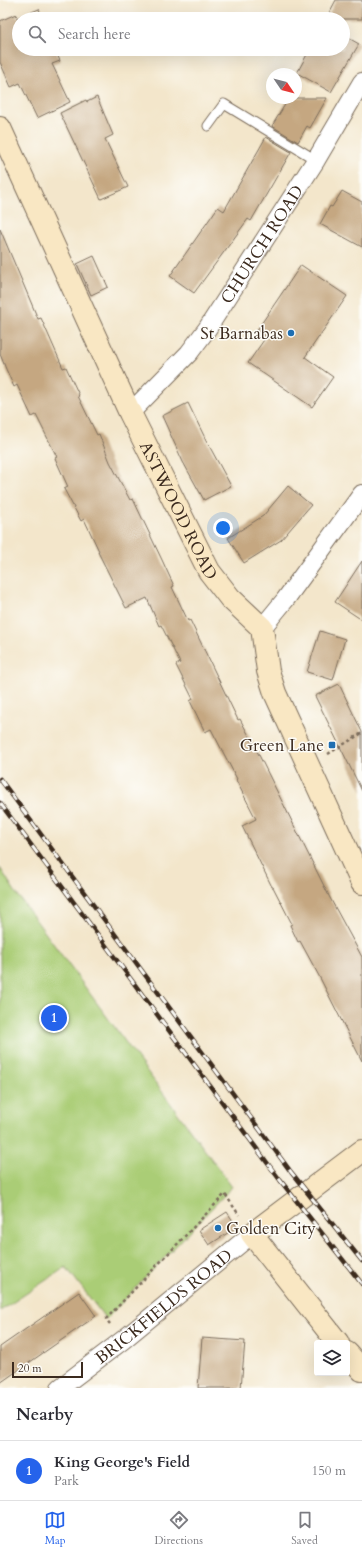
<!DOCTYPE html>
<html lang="en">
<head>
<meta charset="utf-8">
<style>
  body { margin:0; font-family:Cardo,serif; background:#f7f7f7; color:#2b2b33 }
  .controls { position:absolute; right:12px; bottom:12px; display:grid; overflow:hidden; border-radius:4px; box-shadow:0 4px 16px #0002 }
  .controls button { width:36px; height:36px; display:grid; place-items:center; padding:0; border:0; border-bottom:1px solid #e1e1e2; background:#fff; color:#2b2b33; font:20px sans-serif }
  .compass { position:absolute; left:266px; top:68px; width:36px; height:36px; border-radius:50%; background:#fff; box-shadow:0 4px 16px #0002; rotate:125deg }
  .scale { position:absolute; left:12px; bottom:10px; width:71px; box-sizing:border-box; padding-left:4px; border:2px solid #3b2a1e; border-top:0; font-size:11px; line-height:14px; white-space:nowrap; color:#3b2a1e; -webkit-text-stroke:3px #fdfcf7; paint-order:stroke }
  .you { position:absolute; left:223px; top:528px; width:14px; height:14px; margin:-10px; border:3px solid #fff; border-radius:50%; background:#1a73e8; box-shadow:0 0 0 6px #1a73e833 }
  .badge { display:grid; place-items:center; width:26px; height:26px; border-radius:50%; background:#2563eb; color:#fff; font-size:13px; font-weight:700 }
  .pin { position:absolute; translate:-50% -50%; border:2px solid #fff; box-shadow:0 1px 4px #0006 }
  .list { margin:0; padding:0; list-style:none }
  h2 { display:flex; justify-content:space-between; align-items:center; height:52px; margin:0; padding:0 16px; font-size:17px }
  h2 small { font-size:13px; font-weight:400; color:#7c7c81 }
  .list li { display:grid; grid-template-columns:26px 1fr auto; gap:12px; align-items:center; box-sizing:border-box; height:60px; padding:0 16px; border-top:1px solid #e1e1e2 }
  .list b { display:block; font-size:15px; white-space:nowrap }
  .list p { margin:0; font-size:13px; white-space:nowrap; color:#7c7c81 }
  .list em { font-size:13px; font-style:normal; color:#7c7c81 }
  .icon { flex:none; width:22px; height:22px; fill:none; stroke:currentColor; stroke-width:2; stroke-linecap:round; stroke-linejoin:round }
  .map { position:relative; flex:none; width:362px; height:1388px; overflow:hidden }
  .search { position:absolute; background:#fff; box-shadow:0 4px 16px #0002; left:12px; right:12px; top:12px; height:44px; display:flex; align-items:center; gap:10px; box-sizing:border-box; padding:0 14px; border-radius:22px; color:#7c7c81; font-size:15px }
  .sheet { height:112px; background:#fff }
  nav { display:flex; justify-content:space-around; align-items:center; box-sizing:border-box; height:56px; border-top:1px solid #e1e1e2; background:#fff; font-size:11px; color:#7c7c81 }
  nav a { display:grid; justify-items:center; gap:2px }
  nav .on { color:#2563eb }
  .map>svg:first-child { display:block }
  .green { fill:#aacd76; stroke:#727c4a }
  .building { fill:#c5a781 }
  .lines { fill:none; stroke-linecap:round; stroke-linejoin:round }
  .service-casing { stroke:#7b6c5b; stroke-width:11 }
  .minor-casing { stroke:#7b6c5b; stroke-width:20 }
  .secondary-casing { stroke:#7b6c5b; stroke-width:24 }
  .path { stroke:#7b6c5b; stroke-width:2.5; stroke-dasharray:3 3; stroke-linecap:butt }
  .service { stroke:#fff; stroke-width:9 }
  .minor { stroke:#fff; stroke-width:18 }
  .secondary { stroke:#f9e7c3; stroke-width:22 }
  .rail-casing { stroke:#3b2a1e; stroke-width:4.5 }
  .rail { stroke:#fdfcf7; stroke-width:3; stroke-dasharray:9; stroke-linecap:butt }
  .poi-dot { fill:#1f6fb2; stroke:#fdfcf7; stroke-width:1.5 }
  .labels { text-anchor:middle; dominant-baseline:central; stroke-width:3; stroke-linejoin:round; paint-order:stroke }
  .street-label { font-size:17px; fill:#3b2a1e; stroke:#fdfcf7 }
  .poi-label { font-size:17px; fill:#3b2a1e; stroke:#fdfcf7; text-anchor:end }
</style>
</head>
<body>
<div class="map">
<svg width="362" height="1388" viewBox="0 0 362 1388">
  <rect width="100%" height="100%" fill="#fdfcf7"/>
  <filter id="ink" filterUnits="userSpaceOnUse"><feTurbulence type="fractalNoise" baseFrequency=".025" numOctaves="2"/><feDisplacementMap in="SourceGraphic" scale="8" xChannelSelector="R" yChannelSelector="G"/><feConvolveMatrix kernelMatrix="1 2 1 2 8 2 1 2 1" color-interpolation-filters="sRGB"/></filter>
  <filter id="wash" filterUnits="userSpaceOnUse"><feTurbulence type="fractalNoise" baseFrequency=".012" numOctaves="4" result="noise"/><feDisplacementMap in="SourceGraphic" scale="16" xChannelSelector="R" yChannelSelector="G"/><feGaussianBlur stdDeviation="0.9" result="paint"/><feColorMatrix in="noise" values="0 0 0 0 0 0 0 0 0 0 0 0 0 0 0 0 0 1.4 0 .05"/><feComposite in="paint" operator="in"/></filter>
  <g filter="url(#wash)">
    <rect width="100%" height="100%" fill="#f3e6cb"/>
    <!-- green -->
    <path class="green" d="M0,868L16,893L232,1187L106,1319L66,1267L0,1311Z"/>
    <g id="blocks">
      <!-- building -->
      <path class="building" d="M336,0H362V19H326Z
        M39,9L43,19H19V49H55L60,61L52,64L70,102L37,118L20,83L11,87L0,62V21L16,14L17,18Z
        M343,35L359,44L331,92L297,73L310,49H343Z
        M97,97L113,135L105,139L128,187L101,199L60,113L86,100L87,102Z
        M289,98H327L310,128L307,126L298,142L272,126Z
        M266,137L291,152L251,221L248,219L194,293L170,276L218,207L224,211Z
        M342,191L362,202V247L320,224L330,206L332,207Z
        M0,229L38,319L41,318L63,368L66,367L79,395L78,396L97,435L99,434L110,462L130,500L133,499L162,560L174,586L172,587L188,621L190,620L238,720L240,719L254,745L330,898L362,957V1061L319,976L300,941L298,942L290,925L292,924L273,887H272L242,826L256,819L236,780L237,779L211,729L205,732L190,701L193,699L176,665L180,663L161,625L159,626L147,598L126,608L98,552L99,551L84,519L81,521L64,489L68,487L55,458L57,457L36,415L32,417L17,385L14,387L6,369L0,354Z
        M94,256L108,287L91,295L77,264Z
        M301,265L347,296L305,357L333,377L312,407L248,363L266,337L257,330Z
        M188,403L206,440L231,486L204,500L183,462L162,416Z
        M288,486L311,505L281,540L244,563L228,538L263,516Z
        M362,561V620L335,602Z
        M320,631L345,639L333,680L307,672Z
        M339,684L362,732V791L315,696Z
        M227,1212L237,1227L209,1245L199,1230Z
        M79,1292L96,1316L0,1383V1347Z
        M202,1338L245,1341L241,1388H198Z"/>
    </g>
  </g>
  <g filter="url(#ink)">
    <use href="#blocks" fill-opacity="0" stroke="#7b6c5b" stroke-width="1"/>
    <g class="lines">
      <defs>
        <path id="service" d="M208,126L224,104L316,160"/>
        <g id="minor">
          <path id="s1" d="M130,413L189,353L207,329L316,160L362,82"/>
          <path d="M262,628L285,600L362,494"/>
          <path id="s2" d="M60,1388L123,1340L252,1234"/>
        </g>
        <g id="secondary">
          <path id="s3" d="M0,128L130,413L209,571L230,598L262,628L268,671L275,693L362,883"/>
          <path d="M338,1343L252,1234L362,1151"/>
          <path d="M347,1353L362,1370"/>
        </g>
      </defs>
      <!-- service casing -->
      <use href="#service" class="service-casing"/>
      <!-- minor casing -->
      <use href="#minor" class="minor-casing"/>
      <!-- secondary casing -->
      <use href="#secondary" class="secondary-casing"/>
      <!-- path -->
      <path class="path" d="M328,754L362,733
        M110,1324L106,1319L225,1194L239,1215"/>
      <!-- service -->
      <use href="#service" class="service"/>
      <!-- minor -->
      <use href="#minor" class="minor"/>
      <!-- secondary -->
      <use href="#secondary" class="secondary"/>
      <defs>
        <path id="rail" d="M0,779L291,1172L362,1261
          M0,803L280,1180L362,1284"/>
      </defs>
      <!-- rail casing -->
      <use href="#rail" class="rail-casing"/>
      <!-- rail -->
      <use href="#rail" class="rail"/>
    </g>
  </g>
  <!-- markers -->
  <g class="poi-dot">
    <circle cx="291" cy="333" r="4"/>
    <rect x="328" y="741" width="8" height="8" rx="2"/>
    <circle cx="218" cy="1228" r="4"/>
  </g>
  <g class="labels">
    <!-- street labels -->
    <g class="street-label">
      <text stroke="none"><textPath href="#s1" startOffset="215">CHURCH ROAD</textPath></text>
      <text stroke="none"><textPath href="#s3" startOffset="422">ASTWOOD ROAD</textPath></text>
      <text stroke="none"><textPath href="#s2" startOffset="132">BRICKFIELDS ROAD</textPath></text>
    </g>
    <!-- poi labels -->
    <g class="poi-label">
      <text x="283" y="333">St Barnabas</text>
      <text x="324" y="745">Green Lane</text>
      <text x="226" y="1228" text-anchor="start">Golden City</text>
    </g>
  </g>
</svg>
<div class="controls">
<button><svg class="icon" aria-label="layers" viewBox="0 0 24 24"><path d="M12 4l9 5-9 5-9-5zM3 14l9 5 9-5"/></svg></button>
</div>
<svg class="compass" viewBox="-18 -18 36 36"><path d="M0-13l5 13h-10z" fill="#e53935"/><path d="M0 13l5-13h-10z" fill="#7c7c81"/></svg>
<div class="scale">20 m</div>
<div class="you"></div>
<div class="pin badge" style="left:54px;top:1018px">1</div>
<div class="search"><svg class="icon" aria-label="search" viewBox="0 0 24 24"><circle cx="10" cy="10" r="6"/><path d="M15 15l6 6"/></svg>Search here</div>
</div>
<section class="sheet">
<h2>Nearby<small></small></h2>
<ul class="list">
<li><span class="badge">1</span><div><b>King George's Field</b><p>Park</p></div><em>150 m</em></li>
</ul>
</section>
<nav>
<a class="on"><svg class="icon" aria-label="map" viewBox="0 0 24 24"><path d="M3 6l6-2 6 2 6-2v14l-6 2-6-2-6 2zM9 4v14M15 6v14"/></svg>Map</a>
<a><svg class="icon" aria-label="directions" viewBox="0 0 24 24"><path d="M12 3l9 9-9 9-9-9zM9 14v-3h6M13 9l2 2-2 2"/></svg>Directions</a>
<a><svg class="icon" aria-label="saved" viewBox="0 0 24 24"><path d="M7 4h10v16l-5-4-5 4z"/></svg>Saved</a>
</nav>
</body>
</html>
